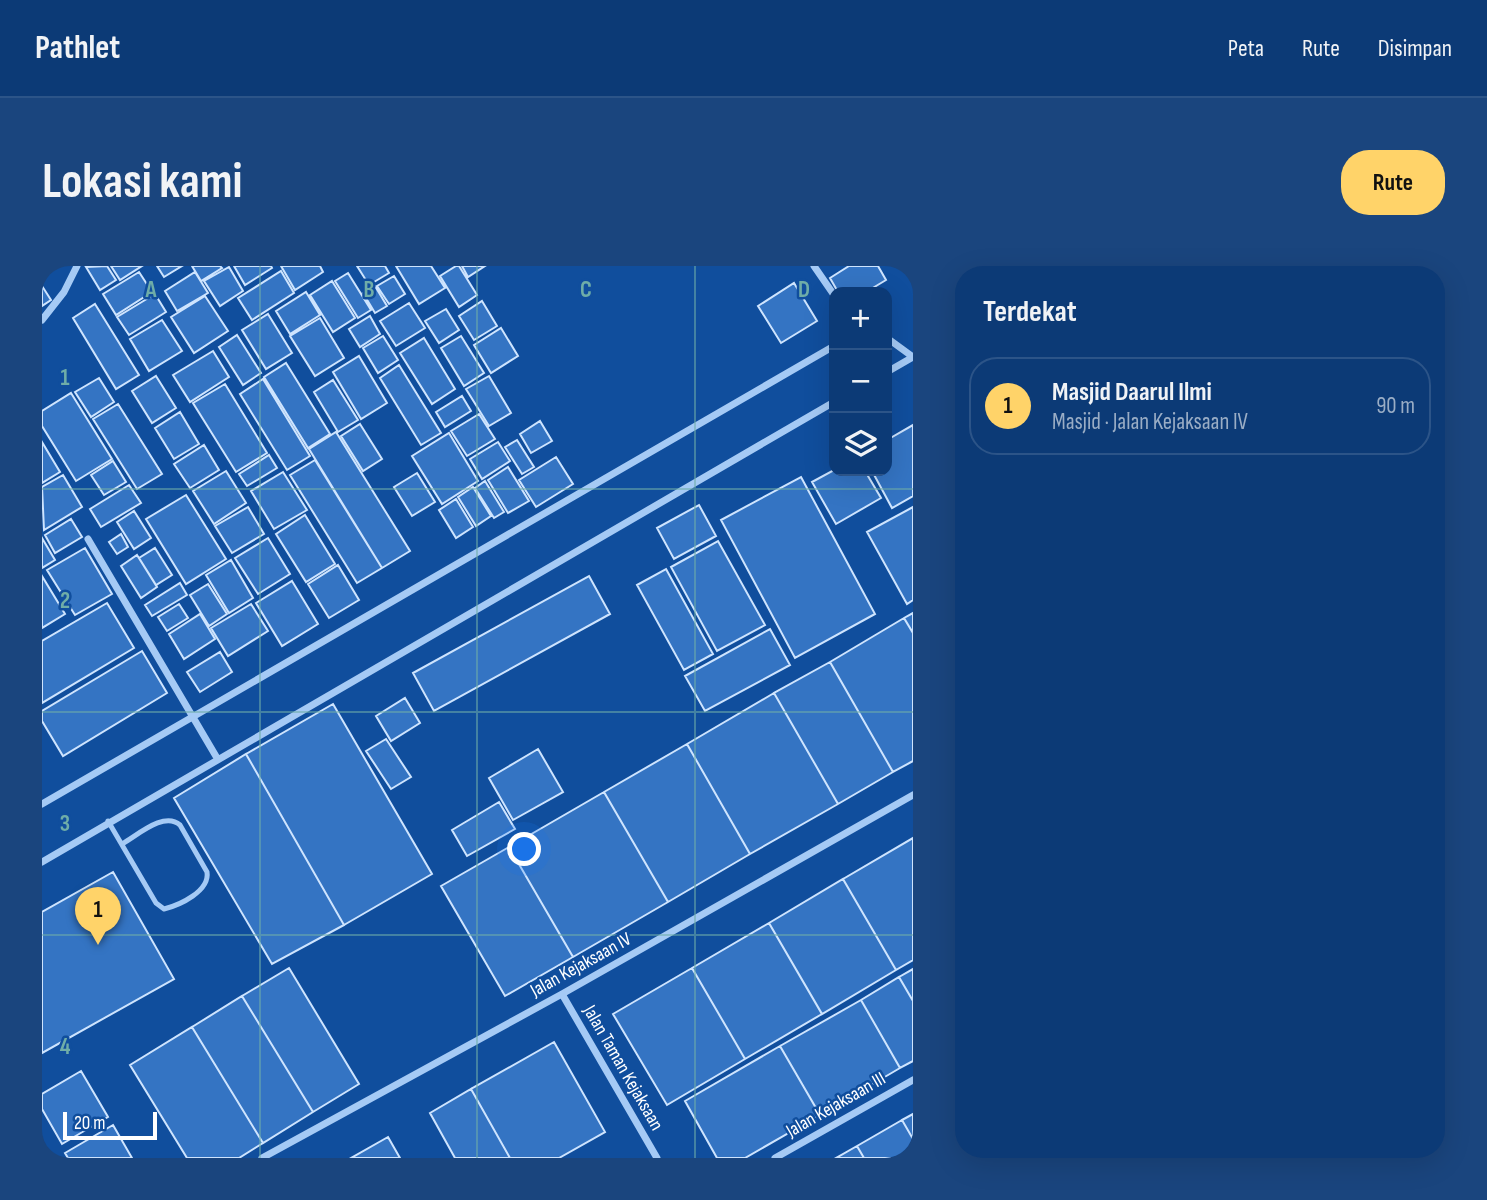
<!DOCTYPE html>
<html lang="id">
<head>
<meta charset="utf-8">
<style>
  body { margin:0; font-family:"Sofia Sans Condensed",sans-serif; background:#1a457e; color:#f1f3f6 }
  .controls { position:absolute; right:21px; top:21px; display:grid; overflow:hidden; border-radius:14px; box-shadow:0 7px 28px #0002 }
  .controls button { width:63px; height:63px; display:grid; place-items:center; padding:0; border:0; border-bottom:2px solid #2c5488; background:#0c3a76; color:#f1f3f6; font:35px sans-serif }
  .scale { position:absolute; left:21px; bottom:18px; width:94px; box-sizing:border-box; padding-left:7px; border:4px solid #fff; border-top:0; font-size:19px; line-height:24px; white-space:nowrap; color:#fff; -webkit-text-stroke:5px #104e9d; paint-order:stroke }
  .you { position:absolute; left:483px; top:584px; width:24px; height:24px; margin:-18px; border:5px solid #fff; border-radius:50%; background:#1a73e8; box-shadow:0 0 0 10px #1a73e833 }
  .badge { display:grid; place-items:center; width:46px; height:46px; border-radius:50%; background:#ffd369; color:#111; font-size:23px; font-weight:700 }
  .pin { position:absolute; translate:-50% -58px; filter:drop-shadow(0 2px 4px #0008) }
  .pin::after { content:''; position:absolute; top:37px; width:24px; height:21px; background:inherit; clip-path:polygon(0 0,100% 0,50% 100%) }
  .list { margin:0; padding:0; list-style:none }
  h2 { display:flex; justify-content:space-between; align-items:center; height:91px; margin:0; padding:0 28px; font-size:30px }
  h2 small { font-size:23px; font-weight:400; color:#9aadc5 }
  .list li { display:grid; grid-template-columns:46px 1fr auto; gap:21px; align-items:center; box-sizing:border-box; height:98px; margin:0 14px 14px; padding:0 14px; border:2px solid #2c5488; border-radius:28px }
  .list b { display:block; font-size:26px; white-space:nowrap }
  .list p { margin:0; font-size:23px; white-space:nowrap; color:#9aadc5 }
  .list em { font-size:23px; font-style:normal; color:#9aadc5 }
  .icon { flex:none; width:38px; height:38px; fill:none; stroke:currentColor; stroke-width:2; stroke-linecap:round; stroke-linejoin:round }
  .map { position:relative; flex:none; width:871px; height:892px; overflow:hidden; border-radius:28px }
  header { display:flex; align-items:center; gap:42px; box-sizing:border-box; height:98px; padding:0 35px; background:#0c3a76; border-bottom:2px solid #2c5488 }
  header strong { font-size:33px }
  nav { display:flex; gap:38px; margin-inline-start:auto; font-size:24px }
  .intro { display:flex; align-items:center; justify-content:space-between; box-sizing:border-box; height:168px; padding:0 42px }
  h1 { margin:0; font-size:49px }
  .button { padding:18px 32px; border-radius:28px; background:#ffd369; color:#111; font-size:24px; font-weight:700 }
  main { display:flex; gap:42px; padding:0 42px }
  aside { flex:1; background:#0c3a76; border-radius:28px; box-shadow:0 7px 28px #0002 }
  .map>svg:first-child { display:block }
  .building { fill:#3474c3; stroke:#cee4fe; stroke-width:2 }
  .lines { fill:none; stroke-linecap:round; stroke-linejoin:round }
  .service { stroke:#a5caf5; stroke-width:5 }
  .minor { stroke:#a5caf5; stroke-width:7 }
  .grid { fill:none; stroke:#6fada8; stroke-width:2; stroke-opacity:0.55 }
  .labels { text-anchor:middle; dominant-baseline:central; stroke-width:5; stroke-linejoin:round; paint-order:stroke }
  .street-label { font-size:19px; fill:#fff; stroke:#104e9d }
  .grid-label { font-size:23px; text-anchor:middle; font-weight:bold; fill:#6fada8; stroke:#104e9d; stroke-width:5; stroke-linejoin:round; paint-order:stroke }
</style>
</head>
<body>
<header>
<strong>Pathlet</strong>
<nav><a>Peta</a><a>Rute</a><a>Disimpan</a></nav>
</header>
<div class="intro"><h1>Lokasi kami</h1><a class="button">Rute</a></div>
<main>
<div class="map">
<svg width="871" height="892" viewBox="0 0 871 892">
  <rect width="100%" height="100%" fill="#104e9d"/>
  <!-- building -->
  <path class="building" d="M65,0L74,14L58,24L44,1Z
    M69,0H100L78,14Z
    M115,0H140L122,11Z
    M150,0H178L180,2L159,15Z
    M192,0H229L230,2L203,19Z
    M239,0H278L281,6L253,24Z
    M315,0H343L347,7L327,19Z
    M354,0H389L403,22L377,38Z
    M414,0H417L435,29L417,41L398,10Z
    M420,0H443L426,11Z
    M807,0H836L844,14L824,26H796L788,12Z
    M187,1L201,25L178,40L162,15Z
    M239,5L252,27L210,54L196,32Z
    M97,6L110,26L74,49L61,28Z
    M153,6L166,27L135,45L123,25Z
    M306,7L329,44L316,52L293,15Z
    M352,10L363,28L347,38L335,20Z
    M290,15L313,52L291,66L268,29Z
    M752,17L775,55L739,77L716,40Z
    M0,20L9,34L0,40Z
    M333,20L345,40L333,47L321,27Z
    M264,26L278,49L248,68L234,45Z
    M113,28L124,46L87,69L75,51Z
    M163,30L186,65L152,87L129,51Z
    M440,35L455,60L432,74L417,50Z
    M367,37L383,62L354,80L338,55Z
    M53,38L97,109L74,123L31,52Z
    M404,43L417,64L397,77L383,55Z
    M226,48L250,87L224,103L200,64Z
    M328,50L338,68L318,81L307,63Z
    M278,52L302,92L273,110L248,70Z
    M120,54L140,85L107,105L88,73Z
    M459,62L476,90L449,107L432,79Z
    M195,69L219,107L201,119L177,81Z
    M341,70L356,94L336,107L321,82Z
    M419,70L442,107L422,120L399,82Z
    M382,72L413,123L390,138L358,87Z
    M171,85L187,111L148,136L131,109Z
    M317,90L345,137L319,153L291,106Z
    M244,97L288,168L266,182L222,111Z
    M357,99L399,167L379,179L338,112Z
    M114,110L134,142L110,157L90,125Z
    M447,110L469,147L447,160L424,123Z
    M57,112L72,136L49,151L33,126Z
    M221,113L268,190L245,204L198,128Z
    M291,114L316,154L296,166L272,126Z
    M183,118L225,187L194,206L151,137Z
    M29,127L70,193L34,215L0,160V145Z
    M420,130L429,145L403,161L394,146Z
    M76,138L120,208L95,223L51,153Z
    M138,146L157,178L132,193L113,162Z
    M437,148L453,173L425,190L409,165Z
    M498,155L510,175L489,187L478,168Z
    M318,158L340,193L321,205L299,170Z
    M871,159V230L850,242L830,205H845V174Z
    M294,166L368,285L340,302L267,183Z
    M407,167L436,215L400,238L370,190Z
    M475,174L492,201L480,208L463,181Z
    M0,176L18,206L0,217Z
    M456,176L468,195L440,213L428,193Z
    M162,179L177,204L148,222L132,198Z
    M227,189L235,202L205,220L197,208Z
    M514,191L531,218L494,241L477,214Z
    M273,194L340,302L315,317L248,209Z
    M71,195L84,216L62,229L49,209Z
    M466,201L487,235L466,247L446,214Z
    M792,204L823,205L839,232L794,258L770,216Z
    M184,205L204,237L172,258L151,225Z
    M241,206L265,244L232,263L209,225Z
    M375,207L393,236L370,250L352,221Z
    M21,209L40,241L2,264L0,221Z
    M759,211L833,348L753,392L679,254Z
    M443,215L462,246L452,252L433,222Z
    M87,219L99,237L59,261L48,243Z
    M431,221L449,250L434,260L416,231Z
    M144,229L184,293L144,318L104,253Z
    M414,233L431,261L414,272L397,244Z
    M657,239L674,270L632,293L615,262Z
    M206,241L222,268L190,287L173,260Z
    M871,241V334L865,338L825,266Z
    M92,245L109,272L92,283L75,256Z
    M263,249L293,298L264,316L234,268Z
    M29,253L40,271L13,287L3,269Z
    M79,268L86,281L75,288L67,276Z
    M0,272L13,294L0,302Z
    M226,272L248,308L216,328L193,292Z
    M676,275L723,359L675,385L629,301Z
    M43,282L70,328L33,349L5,304Z
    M113,282L130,309L114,319L97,292Z
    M95,289L115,321L99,332L79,300Z
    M189,294L211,332L187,347L164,309Z
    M296,299L317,334L287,352L266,318Z
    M624,303L671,388L642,404L595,319Z
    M0,310L23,348L0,362Z
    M547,310L568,348L392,445L371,407Z
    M250,315L276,358L240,380L214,337Z
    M138,317L145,329L110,350L103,339Z
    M166,318L185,348L167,360L148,329Z
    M65,337L92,382L0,437V375Z
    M137,338L146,352L125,365L116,351Z
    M209,338L226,365L186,390L169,362Z
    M871,347V367L862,352Z
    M158,348L173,373L142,393L127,368Z
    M862,352L871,367V495L851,506L788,396Z
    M728,363L748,399L663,445L643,410Z
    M100,385L125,427L21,490L0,455V445Z
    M178,386L190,406L158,426L145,406Z
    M788,396L851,506L796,538L732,427Z
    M732,427L796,538L708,588L645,478Z
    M363,432L378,457L349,475L334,450Z
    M291,438L390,608L302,659L204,488Z
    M344,473L369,511L349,523L324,485Z
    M645,478L708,588L626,636L562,526Z
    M496,483L521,526L471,554L447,512Z
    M204,488L302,659L230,698L132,532Z
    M562,526L626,636L531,691L467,581Z
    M457,536L473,563L425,590L410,564Z
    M871,572V694L854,704L801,613Z
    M467,581L531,691L463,730L399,620Z
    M71,606L132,713L0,787V646Z
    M801,613L854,704L780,748L727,657Z
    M727,657L780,748L703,793L650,702Z
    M247,702L317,818L271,846L200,730Z
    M650,702L703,793L625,839L571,748Z
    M871,703V735L857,711Z
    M857,711L871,735V795L858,802L819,734Z
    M200,730L271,846L221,877L150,761Z
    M819,734L858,802L778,849L738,780Z
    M150,761L221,877L197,892H145L88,799Z
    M512,776L563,866L517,892H468L429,823Z
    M738,780L778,849L703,892H675L643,835Z
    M39,805L66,851L20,878L0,843V828Z
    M429,823L468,892H413L388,847Z
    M871,848V873L860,854Z
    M860,854L871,873V892H822L815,880Z
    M71,859L90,892H26L23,887Z
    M346,871L358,892H309Z
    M815,880L822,892H794Z"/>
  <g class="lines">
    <!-- service -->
    <path class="service" d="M66,555L114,637L122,643C138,639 168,625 165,606L138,559C122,545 96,569 80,578"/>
    <!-- minor -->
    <path class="minor" d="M772,0L792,29
      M0,54L22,26L35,0
      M845,72L871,91
      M845,106L871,91
      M46,273L175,492
      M0,538L792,80
      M0,596L792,136
      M520,728L615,892
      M220,892L520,728L871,529
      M733,892L871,814"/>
  </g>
  <!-- grid -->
  <path class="grid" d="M218,0V892M435,0V892M653,0V892M0,223H871M0,446H871M0,669H871"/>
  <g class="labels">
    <!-- street labels -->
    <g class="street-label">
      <text transform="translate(539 699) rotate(-29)">Jalan Kejaksaan IV</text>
      <text transform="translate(581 802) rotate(60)">Jalan Taman Kejaksaan</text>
      <text transform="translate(794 839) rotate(-30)">Jalan Kejaksaan III</text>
    </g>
  </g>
  <g class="grid-label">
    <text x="109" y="31">A</text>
    <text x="327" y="31">B</text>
    <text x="544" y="31">C</text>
    <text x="762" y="31">D</text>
    <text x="23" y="119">1</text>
    <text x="23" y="342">2</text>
    <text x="23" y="565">3</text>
    <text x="23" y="788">4</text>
  </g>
</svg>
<div class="controls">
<button>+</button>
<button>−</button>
<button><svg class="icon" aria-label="layers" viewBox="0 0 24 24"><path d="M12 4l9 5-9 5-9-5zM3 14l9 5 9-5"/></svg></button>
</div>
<div class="scale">20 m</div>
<div class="you"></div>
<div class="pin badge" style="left:56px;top:679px">1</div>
</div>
<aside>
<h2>Terdekat<small></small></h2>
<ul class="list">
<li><span class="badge">1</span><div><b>Masjid Daarul Ilmi</b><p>Masjid · Jalan Kejaksaan IV</p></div><em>90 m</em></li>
</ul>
</aside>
</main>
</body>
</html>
